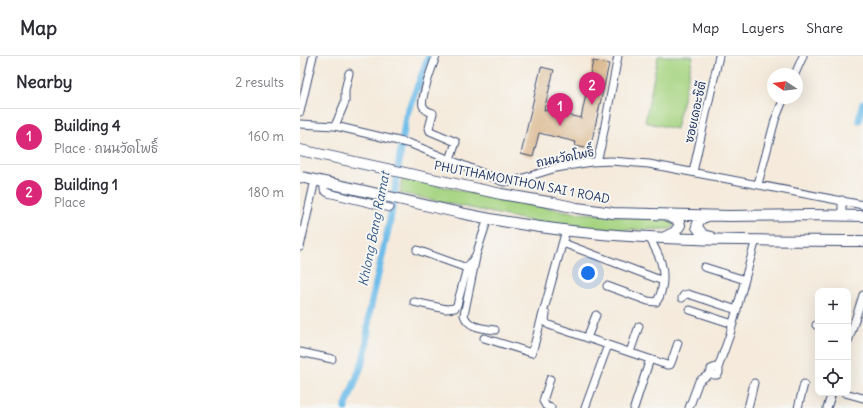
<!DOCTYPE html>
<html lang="en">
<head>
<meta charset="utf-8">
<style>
  body { margin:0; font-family:Delius,"Playpen Sans Thai",sans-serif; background:#f2f2f3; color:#2b2b33 }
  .controls { position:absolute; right:12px; bottom:12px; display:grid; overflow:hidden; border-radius:8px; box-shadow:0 4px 16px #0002 }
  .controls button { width:36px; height:36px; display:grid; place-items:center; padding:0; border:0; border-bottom:1px solid #e1e1e2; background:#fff; color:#2b2b33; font:20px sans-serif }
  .compass { position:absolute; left:467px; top:12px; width:36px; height:36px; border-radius:50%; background:#fff; box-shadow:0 4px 16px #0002; rotate:283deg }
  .you { position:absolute; left:288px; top:217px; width:14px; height:14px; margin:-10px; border:3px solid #fff; border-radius:50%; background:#1a73e8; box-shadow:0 0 0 6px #1a73e833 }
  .badge { display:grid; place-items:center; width:26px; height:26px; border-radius:50%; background:#db2777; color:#fff; font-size:13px; font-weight:700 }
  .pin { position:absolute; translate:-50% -33px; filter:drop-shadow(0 1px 2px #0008) }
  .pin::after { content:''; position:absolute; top:21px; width:14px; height:12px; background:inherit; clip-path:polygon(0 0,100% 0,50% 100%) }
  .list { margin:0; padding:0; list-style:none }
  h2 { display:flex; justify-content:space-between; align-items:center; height:52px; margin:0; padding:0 16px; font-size:17px }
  h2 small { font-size:13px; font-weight:400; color:#7c7c81 }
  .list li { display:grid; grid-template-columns:26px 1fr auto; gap:12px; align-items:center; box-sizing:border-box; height:56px; padding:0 16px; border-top:1px solid #e1e1e2 }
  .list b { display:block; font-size:15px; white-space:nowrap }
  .list p { margin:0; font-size:13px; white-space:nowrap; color:#7c7c81 }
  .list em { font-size:13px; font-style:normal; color:#7c7c81 }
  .icon { flex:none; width:22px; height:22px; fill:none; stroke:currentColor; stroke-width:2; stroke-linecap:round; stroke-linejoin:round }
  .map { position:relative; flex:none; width:563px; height:352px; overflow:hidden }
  header { display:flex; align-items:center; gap:24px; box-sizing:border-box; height:56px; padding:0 20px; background:#fff; border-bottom:1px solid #e1e1e2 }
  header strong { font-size:19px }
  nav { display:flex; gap:22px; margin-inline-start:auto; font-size:14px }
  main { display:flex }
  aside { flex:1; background:#fff }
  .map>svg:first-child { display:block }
  .green { fill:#a6d481; stroke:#608270 }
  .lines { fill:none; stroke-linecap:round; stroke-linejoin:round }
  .canal { stroke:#70bdea; stroke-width:7 }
  .building { fill:#dcba92 }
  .minor-casing { stroke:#3c4b71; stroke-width:9 }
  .secondary-casing { stroke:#3c4b71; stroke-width:12 }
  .minor { stroke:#fff; stroke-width:7 }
  .secondary { stroke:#fff; stroke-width:10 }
  .labels { text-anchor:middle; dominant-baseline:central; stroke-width:4; stroke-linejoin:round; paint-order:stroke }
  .street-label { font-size:12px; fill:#1b2f5e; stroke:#f6f6f2 }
  .water-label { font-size:13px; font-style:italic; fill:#355a88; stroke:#f6f6f2 }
</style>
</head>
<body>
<header>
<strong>Map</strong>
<nav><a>Map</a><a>Layers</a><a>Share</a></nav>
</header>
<main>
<aside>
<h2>Nearby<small>2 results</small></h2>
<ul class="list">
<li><span class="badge">1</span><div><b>Building 4</b><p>Place · ถนนวัดโพธิ์</p></div><em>160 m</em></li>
<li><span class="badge">2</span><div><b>Building 1</b><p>Place</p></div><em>180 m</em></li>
</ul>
</aside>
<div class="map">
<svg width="563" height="352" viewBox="0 0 563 352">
  <rect width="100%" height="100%" fill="#f6f6f2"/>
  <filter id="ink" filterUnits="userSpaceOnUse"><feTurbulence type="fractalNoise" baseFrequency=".025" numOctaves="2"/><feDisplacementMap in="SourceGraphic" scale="8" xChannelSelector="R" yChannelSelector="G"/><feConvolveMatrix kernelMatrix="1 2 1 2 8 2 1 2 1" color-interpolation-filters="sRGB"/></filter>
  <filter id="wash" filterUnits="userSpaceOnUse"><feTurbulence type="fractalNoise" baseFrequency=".012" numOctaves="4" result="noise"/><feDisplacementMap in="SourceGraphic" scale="16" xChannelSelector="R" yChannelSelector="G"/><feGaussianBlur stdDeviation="0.9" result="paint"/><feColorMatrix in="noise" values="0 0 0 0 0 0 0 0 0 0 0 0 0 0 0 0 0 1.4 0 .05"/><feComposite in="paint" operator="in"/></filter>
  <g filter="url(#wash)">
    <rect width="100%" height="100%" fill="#f5eadb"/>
    <!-- green -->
    <path class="green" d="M358,0H393L376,73L345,66Z
      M102,121L176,138L277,157L370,163L376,167L371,173L313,174L235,166L100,137Z"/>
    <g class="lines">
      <!-- canal -->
      <path class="canal" d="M559,64L563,47
        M45,352L63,305L67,288L69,258L90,165L106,60L129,0"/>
    </g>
    <g id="blocks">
      <!-- building -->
      <path class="building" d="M293,5L309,8L290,93L275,90L276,86L239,77L233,101L221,98L241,11L254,14L244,54L281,62Z"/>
    </g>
  </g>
  <g filter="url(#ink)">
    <use href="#blocks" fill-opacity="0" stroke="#3c4b71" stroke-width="1"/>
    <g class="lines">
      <defs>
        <path id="minor" d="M136,0C133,9 120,42 123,50C125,54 129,56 133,57L129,72L130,75L156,86L150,104
          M495,18L503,0
          M0,56L13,0
          M0,68L35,70L111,88L204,126L217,124L256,112L291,106L311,105L349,108L563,149
          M35,70L45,46V34L49,17
          M297,105L301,90L318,0
          M393,116L419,0
          M24,126V134L28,137L90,152
          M458,128L475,64L484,42
          M540,159L542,154V144
          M263,187L363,225
          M0,191L15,124
          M117,194L167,212L176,199L188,162
          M176,201L164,259C168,272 183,272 195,274
          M404,211L445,224
          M307,230L348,245L356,246C360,242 361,237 362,232C366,211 359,199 349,181
          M382,242L384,239L388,238L437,254
          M114,246L146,253L155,252L157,249L167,212
          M390,254L433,268
          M246,258C245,263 244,266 249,269L367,309H370L371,307L378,287
          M516,269L518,270
          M184,282L232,297L266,174
          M287,282L296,259
          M548,286L563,239
          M0,296L32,303
          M330,296L339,270
          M418,312L430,278L456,183
          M250,323L243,345L246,350L251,352
          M545,337L563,342
          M285,352L308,289
          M334,352L350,303
          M389,352L399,325L411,317V313L416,311L419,313V317L417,319H414L411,317
          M448,352L454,327
          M498,352L504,328
          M527,352L532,337"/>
        <path id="secondary" d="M0,94L201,138L254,147L277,152L313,157L429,160L511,159L563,160
          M0,121C80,137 159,160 240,171C347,186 455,184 563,185
          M408,160C401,162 398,164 397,171L403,179L411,181
          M365,181L375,176L380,169L378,164L368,160"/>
      </defs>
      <!-- minor casing -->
      <use href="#minor" class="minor-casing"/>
      <!-- secondary casing -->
      <use href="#secondary" class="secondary-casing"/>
      <!-- minor -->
      <use href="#minor" class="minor"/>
      <!-- secondary -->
      <use href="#secondary" class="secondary"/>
    </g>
  </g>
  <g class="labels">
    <!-- street labels -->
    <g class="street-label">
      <text transform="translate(395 56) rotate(-78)">ซอยเดอะซิตี</text>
      <text transform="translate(265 101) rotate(-11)">ถนนวัดโพธิ์</text>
      <text transform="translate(222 126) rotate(11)">PHUTTHAMONTHON SAI 1 ROAD</text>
    </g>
    <!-- water labels -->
    <g class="water-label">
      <text transform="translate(74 173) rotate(-79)">Khlong Bang Ramat</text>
    </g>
  </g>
</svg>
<div class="controls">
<button>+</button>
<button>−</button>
<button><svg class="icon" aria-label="locate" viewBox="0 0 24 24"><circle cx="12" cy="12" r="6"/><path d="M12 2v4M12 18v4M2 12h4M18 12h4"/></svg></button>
</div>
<svg class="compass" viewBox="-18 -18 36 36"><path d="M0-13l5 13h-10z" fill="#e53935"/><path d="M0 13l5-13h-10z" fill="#7c7c81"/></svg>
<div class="you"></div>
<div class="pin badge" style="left:260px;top:70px">1</div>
<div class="pin badge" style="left:292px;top:49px">2</div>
</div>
</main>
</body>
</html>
